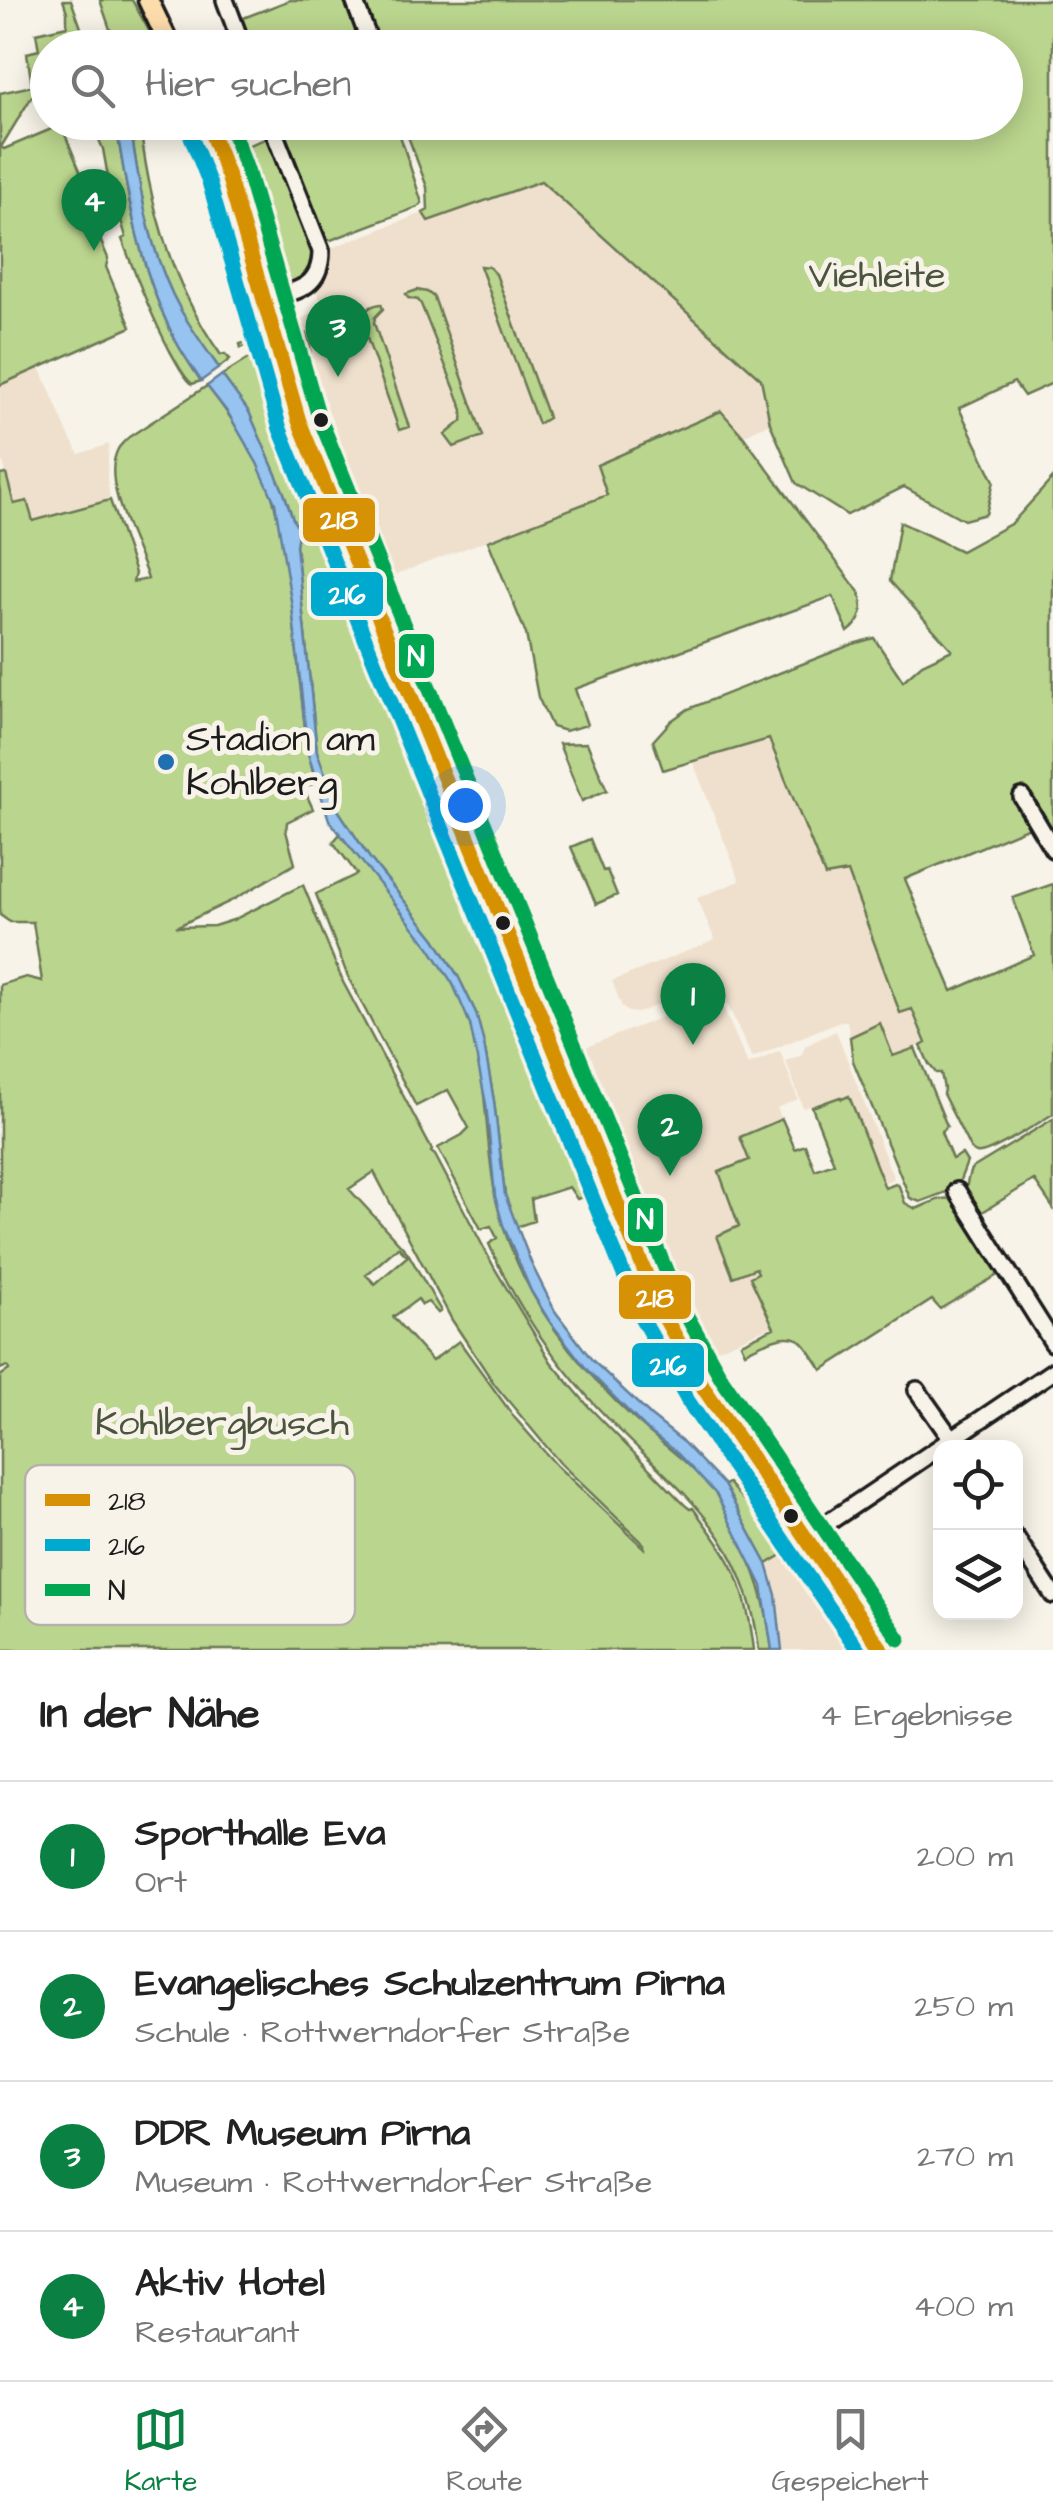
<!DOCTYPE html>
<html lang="de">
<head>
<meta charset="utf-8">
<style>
  body { margin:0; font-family:"Architects Daughter",sans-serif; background:#f2f2f2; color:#222 }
  .controls { position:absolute; right:30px; bottom:30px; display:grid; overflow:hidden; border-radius:20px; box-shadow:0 5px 25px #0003 }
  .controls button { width:90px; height:90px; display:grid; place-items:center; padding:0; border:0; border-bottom:2px solid #e0e0e0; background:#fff; color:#222; font:50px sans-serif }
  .you { position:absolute; left:465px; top:805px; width:35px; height:35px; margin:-25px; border:8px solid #fff; border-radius:50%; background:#1a73e8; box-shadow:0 0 0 15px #1a73e833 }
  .badge { display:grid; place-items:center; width:65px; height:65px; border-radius:50%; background:#0b8043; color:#fff; font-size:32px; font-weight:700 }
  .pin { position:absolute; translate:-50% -82px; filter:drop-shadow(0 2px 5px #0008) }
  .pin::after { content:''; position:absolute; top:52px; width:35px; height:30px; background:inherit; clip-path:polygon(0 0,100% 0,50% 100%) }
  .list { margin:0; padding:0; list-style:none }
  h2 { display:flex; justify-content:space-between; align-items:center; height:130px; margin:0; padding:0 40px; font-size:42px }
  h2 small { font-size:32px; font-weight:400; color:#767676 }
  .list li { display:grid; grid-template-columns:65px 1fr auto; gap:30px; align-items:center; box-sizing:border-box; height:150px; padding:0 40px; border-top:2px solid #e0e0e0 }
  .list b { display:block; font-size:38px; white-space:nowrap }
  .list p { margin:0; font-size:32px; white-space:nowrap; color:#767676 }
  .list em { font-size:32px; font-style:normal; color:#767676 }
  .icon { flex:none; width:55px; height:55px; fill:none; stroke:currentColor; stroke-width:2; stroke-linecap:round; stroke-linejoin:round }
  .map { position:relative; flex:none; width:1053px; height:1650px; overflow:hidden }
  .search { position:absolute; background:#fff; box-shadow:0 5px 25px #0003; left:30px; right:30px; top:30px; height:110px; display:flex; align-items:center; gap:25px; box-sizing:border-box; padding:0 35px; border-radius:55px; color:#767676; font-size:38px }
  .sheet { height:730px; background:#fff }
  nav { display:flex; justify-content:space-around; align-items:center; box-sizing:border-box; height:140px; border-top:2px solid #e0e0e0; background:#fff; font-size:28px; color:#767676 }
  nav a { display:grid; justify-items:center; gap:5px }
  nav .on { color:#0b8043 }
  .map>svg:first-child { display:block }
  .built { fill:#efe0cd }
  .green { fill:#bad58d; stroke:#6b7854; stroke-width:2.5; fill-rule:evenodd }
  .water { fill:#96c3f0; stroke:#65809b; stroke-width:2.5 }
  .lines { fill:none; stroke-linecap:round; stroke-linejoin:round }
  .minor-casing { stroke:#1c1c1c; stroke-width:22 }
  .major-casing { stroke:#1c1c1c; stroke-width:25 }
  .minor { stroke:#f7f3e8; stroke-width:15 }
  .major { stroke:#fddcac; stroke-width:18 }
  .bus-1-casing { stroke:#f7f3e8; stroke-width:22 }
  .bus-2-casing { stroke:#f7f3e8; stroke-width:22 }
  .bus-3-casing { stroke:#f7f3e8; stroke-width:22 }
  .bus-1 { stroke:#d69104; stroke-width:15 }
  .bus-2 { stroke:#00a9ce; stroke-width:15 }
  .bus-3 { stroke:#00a651; stroke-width:15 }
  .bus-dot { fill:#1c1c1c; stroke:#f7f3e8; stroke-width:4 }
  .poi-dot { fill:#1f6fb2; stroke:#f7f3e8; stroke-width:4 }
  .labels { text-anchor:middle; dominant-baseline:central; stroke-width:10; stroke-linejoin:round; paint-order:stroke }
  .park-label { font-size:38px; fill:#4b543e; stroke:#f7f3e8 }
  .poi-label { font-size:38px; fill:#1c1c1c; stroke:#f7f3e8; text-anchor:start }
  .key { fill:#f7f3e8; stroke:#b5b2ab; stroke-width:2.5 }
  .key-label { font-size:28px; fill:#1c1c1c }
  .line-badge { stroke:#f7f3e8; stroke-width:4 }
  .badge-label { font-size:28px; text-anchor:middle; font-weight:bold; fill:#fff }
</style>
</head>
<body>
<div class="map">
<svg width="1053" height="1650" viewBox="0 0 1053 1650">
  <rect width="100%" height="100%" fill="#f7f3e8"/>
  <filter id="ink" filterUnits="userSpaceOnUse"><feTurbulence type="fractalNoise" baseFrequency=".01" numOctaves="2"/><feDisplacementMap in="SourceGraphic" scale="20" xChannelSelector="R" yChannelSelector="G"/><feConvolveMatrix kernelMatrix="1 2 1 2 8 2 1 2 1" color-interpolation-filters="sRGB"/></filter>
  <g filter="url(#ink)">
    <!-- built -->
    <path class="built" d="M541,181L761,379L770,423L743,436L720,411L598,464L608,495L376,582L356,531L355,522L357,515L312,391L310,345L306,335L302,339L295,322L323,308L317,292L297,297L328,249L423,213L428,220Z
      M40,367L68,434L79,454L109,444L107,477L110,500L33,521L14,504L3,462L0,463V385Z
      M769,738L825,875L848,872L900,1012L912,1008L926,1043L893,1056L880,1023L850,1037L847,1021H840L752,1058L717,981L638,1013L628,1012L622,1007L612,981L715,940L697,898L740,881L693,762Z
      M718,995L748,1065L780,1051L798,1099L777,1108L792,1142L719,1173L758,1273L750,1277L772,1326L699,1357L667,1289L571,1053Z
      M836,1031L894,1179L883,1183L849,1097L842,1099L840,1097L803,1108L786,1061L802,1055L805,1046Z
      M792,1549L811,1577L820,1571L873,1650H782L776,1595L767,1564Z"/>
    <!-- green -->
    <path class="green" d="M63,0H71L88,47L48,48L47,82L37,88L1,147L4,149L61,125L86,185L81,195L91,219L102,222L100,228L96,230L108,258L106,267L131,327L0,385V93L32,86L27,53L39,50L36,33L67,26V12Z
      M100,0H132L158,47H116Z
      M290,0H351L369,47H249L238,20Z
      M358,0H1053V383L1024,396L1014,382L959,408L994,481L986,514L964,520L904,487L847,515L796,483L770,423L761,379L541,181L428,221L423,213L428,210L427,187L403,123L1006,122V48L376,47Z
      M92,123H116C127,195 141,276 176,341C183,355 193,368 201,381L192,384C182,375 177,363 170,351C151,315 136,277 122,239L126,237L108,177L103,149Z
      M130,123H140C149,206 172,286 221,355L225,354L230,359L219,368C206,349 192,330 180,309C149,253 139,186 130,123Z
      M182,123H193L221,193L255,342L241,348L240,344L247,342L218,217Z
      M276,123H396L422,203L418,207L331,240H322Z
      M270,137L317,262L305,280L273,292L233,151Z
      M480,266L489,267L496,274L547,414L548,418L538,424Z
      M417,290L427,292L434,297L483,436L454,447L445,435L462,421L463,410L421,304L418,300L408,298L406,294Z
      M381,304L383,309L375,317L374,323L409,427L399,430L361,321C363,311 371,305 381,304Z
      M306,334L310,345L312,391L351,497L342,491L336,481L294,360L293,349Z
      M254,355L260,361L274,408L367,630L377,635L482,890L478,892L493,929L497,928L602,1191L577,1199L569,1187L531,1199L534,1221L516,1227L505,1195L494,1101L484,1044L476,1013L458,976L435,939L369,857L338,810L317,752L296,545L299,528L294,522L284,493L249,412L222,375Z
      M207,386C233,419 265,466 275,507C290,564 294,625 300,683C304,717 306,750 316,783L303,787L313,809L287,822L286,831L295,864L231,901L176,927L214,926L233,920L303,885L343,982L432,1150L431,1152L435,1155L495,1269L551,1362L589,1407L686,1506L690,1509L693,1508C707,1528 724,1548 734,1570C745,1594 751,1624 754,1650H0V1376L9,1370L7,1366L0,1369V985L26,977L42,981L33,922H10L0,915V475L6,474L14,504L27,501L33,521L110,500L135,573L133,582L148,579C138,545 100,483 118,449C119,447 127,438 129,437ZM374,1172L452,1320L495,1385L560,1463L644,1544V1548L557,1466L514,1417L459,1341L432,1361L393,1317L418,1299L422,1305L428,1302L438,1313L441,1311L409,1255L375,1284L366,1275L398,1247L406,1255L408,1253L349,1189Z
      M721,411L743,436L859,592C865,607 862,622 848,632L833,596L575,689L587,725L565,731L552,727L538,697L526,634L488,541L607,495L597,465Z
      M1053,478V843L1034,825L905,879L952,991L1034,955L1013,898L1053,884V1114C1041,1121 988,1156 977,1153C974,1153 972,1150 970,1148L943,1094L944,1089L941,1073H936L929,1064L921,1046L926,1043L912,1009L900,1013L848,872L825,876L769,739L663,770L653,741L671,721L688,709L853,644L874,638L903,681L922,664L952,650L890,581L900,522L961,551L1012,523Z
      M587,743L607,790L582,801L559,744Z
      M340,834C386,894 449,953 471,1028C488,1082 485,1139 495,1193C501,1227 516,1263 532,1293C559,1343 606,1395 649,1432C672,1451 698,1470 716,1494C723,1504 728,1517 734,1528C757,1572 766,1600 772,1650H759C745,1521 666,1485 588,1397C548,1352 513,1300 489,1244L497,1238L491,1226L481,1229L438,1148L462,1135L469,1128L448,1090L416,1106L348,977L316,894L357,874L333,842Z
      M590,839L603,871L607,870L617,895L596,904L571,847Z
      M880,1023L893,1056L915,1048L947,1126L941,1132L952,1159L962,1154L967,1162L957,1188L920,1202L910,1198L853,1061L850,1037Z
      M849,1096L885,1188L896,1184L899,1186L905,1203L916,1209C929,1204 945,1193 958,1202L1001,1273L940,1309L932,1300L822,1370C816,1361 809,1349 802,1342C787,1329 760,1345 745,1352L741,1343L774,1328L750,1277L758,1273L756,1268L733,1277L717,1236L739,1226L719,1172L749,1160L740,1137L782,1119L795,1149L805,1145L815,1170L834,1163L812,1107L840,1097L842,1099Z
      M1053,1119V1208L1034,1180L976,1216C966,1197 963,1191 971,1169Z
      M728,1483L747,1504L763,1492L784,1524L788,1523C791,1531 793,1535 789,1544L792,1549L767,1564L724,1485Z"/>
    <!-- water -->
    <path class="water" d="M116,123H130C139,186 149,253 180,309C192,330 206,349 219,368L201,381C193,368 183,355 176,341C141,275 127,196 116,123Z
      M222,375L249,412L284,493L294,522L299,528L296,545L317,752L338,810L369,857L435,939L458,976L476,1013L484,1044L494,1101L505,1195L532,1265L555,1311L592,1360L651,1416L681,1440L724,1485L767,1564L776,1595L782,1650H772L762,1586L716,1494L676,1452L647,1430L588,1371L548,1319L531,1291L503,1225L495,1196L486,1104L470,1024L453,984L429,947L329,820L308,754L292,607L275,503L257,463L228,413L207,386Z"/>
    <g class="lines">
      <defs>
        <path id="minor" d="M225,0L243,48
          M354,0L372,48
          M264,300C295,291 321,289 321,251L270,122
          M1022,797L1053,849
          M957,1191L1053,1343
          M917,1390L955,1444
          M805,1538L1053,1371
          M1016,1538L1053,1595"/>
        <path id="major" d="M148,0L171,48
          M207,122L228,176L299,421L660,1309L705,1390L882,1650"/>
      </defs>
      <!-- minor casing -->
      <use href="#minor" class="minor-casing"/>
      <!-- major casing -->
      <use href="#major" class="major-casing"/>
      <!-- minor -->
      <use href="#minor" class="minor"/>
      <!-- major -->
      <use href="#major" class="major"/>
      <defs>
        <path id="bus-1" d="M207,122L228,176L299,421L660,1309L705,1390L882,1650"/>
        <path id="bus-2" d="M188,129L209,182L280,429L641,1317L688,1401L858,1650"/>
        <path id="bus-3" d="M229,122L247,170L318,414L678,1300L722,1379L899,1639"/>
      </defs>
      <!-- bus-1 casing -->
      <use href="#bus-1" class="bus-1-casing"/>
      <!-- bus-2 casing -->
      <use href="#bus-2" class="bus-2-casing"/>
      <!-- bus-3 casing -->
      <use href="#bus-3" class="bus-3-casing"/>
      <!-- bus-1 -->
      <use href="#bus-1" class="bus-1"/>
      <!-- bus-2 -->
      <use href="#bus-2" class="bus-2"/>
      <!-- bus-3 -->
      <use href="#bus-3" class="bus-3"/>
    </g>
  </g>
  <!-- markers -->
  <g class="bus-dot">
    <circle cx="321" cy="420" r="9"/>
    <circle cx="503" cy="923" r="9"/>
    <circle cx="791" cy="1516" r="9"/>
  </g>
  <circle class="poi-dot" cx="166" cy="762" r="10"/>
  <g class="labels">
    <!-- park labels -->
    <g class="park-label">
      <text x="877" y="276">Viehleite</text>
      <text x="222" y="1424">Kohlbergbusch</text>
    </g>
    <!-- poi labels -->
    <g class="poi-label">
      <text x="186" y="740">Stadion am<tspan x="186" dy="44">Kohlberg</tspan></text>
    </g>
  </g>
  <!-- legend -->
  <rect x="25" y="1465" width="330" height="160" rx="15" class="key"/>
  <rect x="45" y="1494" width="45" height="12" fill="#d69104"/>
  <rect x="45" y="1539" width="45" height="12" fill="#00a9ce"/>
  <rect x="45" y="1584" width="45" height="12" fill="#00a651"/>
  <g class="key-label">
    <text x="108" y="1510">218</text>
    <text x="108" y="1555">216</text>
    <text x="108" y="1600">N</text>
  </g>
  <g class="line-badge">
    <rect x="301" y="496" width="76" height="48" rx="10" fill="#d69104"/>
    <rect x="309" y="570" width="76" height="48" rx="10" fill="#00a9ce"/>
    <rect x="397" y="632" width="39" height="48" rx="10" fill="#00a651"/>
    <rect x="626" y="1196" width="39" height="48" rx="10" fill="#00a651"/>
    <rect x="617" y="1273" width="76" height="48" rx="10" fill="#d69104"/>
    <rect x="630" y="1341" width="76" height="48" rx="10" fill="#00a9ce"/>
  </g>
  <g class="badge-label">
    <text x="339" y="529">218</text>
    <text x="347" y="604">216</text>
    <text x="416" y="666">N</text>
    <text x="645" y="1229">N</text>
    <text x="655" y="1307">218</text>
    <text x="668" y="1375">216</text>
  </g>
</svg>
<div class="controls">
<button><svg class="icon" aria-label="locate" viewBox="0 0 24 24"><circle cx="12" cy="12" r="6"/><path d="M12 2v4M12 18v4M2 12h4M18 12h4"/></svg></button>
<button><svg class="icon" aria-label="layers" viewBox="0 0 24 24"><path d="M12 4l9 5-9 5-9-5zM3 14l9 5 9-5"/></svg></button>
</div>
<div class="you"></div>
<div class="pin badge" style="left:693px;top:1045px">1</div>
<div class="pin badge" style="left:670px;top:1176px">2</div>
<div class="pin badge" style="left:338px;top:377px">3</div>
<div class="pin badge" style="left:94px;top:251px">4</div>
<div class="search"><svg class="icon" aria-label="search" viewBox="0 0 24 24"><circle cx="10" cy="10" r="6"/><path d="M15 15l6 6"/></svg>Hier suchen</div>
</div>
<section class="sheet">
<h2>In der Nähe<small>4 Ergebnisse</small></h2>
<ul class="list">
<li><span class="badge">1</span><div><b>Sporthalle Eva</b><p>Ort</p></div><em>200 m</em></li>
<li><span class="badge">2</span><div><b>Evangelisches Schulzentrum Pirna</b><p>Schule · Rottwerndorfer Straße</p></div><em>250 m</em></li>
<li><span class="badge">3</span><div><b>DDR Museum Pirna</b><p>Museum · Rottwerndorfer Straße</p></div><em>270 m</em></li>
<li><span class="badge">4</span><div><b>Aktiv Hotel</b><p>Restaurant</p></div><em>400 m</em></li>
</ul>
</section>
<nav>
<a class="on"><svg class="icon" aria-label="map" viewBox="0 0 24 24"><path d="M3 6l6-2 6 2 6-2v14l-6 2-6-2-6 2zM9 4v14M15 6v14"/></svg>Karte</a>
<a><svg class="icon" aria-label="directions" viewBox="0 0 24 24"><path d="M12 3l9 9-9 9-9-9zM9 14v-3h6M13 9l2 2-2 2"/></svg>Route</a>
<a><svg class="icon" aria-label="saved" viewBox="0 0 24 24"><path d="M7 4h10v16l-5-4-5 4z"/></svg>Gespeichert</a>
</nav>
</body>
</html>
